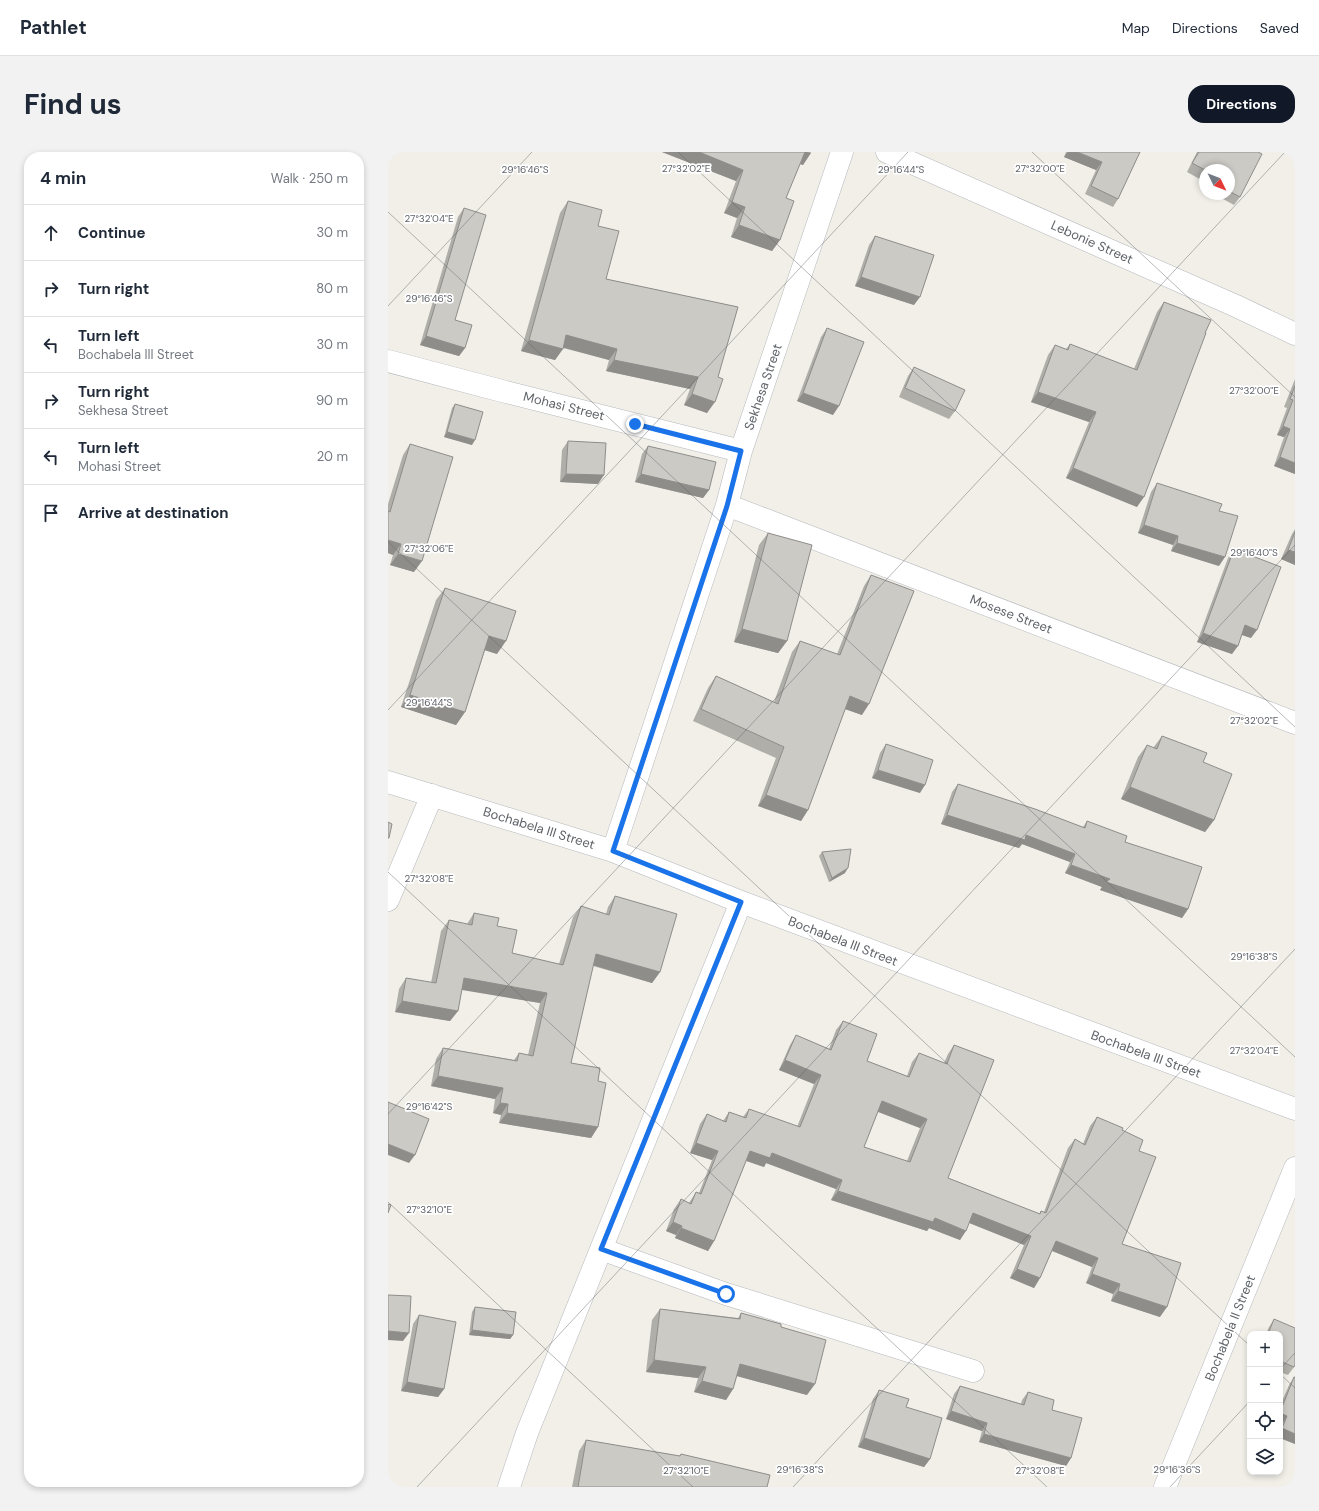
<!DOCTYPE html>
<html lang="en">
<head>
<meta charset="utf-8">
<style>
  body { margin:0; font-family:"DM Sans",sans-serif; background:#f2f2f3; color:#1f2937 }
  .controls { position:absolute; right:12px; bottom:12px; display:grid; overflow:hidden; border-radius:8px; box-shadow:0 2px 6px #0003 }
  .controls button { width:36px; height:36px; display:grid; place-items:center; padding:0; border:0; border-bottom:1px solid #e0e1e3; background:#fff; color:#1f2937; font:20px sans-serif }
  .compass { position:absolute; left:811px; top:12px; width:36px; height:36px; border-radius:50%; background:#fff; box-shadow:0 2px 6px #0003; rotate:133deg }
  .stop { position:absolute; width:12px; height:12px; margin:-9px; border:3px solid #1a73e8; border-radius:50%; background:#fff }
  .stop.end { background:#1a73e8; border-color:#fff; box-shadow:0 1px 4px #0008 }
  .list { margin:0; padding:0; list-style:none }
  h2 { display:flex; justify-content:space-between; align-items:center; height:52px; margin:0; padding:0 16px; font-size:17px }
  h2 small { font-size:13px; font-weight:400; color:#747a83 }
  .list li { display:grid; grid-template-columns:26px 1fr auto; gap:12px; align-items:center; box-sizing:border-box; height:56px; padding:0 16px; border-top:1px solid #e0e1e3 }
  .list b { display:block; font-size:15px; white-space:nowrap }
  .list p { margin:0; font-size:13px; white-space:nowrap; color:#747a83 }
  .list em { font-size:13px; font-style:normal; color:#747a83 }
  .icon { flex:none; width:22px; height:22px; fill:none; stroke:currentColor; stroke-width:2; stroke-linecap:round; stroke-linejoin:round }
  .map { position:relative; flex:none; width:907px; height:1335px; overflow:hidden; border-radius:16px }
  header { display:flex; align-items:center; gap:24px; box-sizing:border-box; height:56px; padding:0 20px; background:#fff; border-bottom:1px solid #e0e1e3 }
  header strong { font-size:19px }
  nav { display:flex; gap:22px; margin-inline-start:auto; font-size:14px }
  .intro { display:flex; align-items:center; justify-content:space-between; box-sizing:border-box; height:96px; padding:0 24px }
  h1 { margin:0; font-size:28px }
  .button { padding:10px 18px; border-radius:16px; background:#111827; color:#fff; font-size:14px; font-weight:700 }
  main { display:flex; gap:24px; padding:0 24px }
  aside { flex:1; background:#fff; border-radius:16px; box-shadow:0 2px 6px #0003 }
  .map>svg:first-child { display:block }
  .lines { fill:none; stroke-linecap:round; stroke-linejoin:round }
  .minor-casing { stroke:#b5b8bc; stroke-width:23 }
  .minor { stroke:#fff; stroke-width:22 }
  .wall { fill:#afaea9; fill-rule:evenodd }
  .shaded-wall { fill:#8f8d8a }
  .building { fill:#cccac5; stroke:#8f8d8a; fill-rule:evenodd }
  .route { stroke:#1a73e8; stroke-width:5 }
  .ticks { fill:none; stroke:#5f6368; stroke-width:1; stroke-opacity:0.45 }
  .labels { text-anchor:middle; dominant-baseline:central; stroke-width:3.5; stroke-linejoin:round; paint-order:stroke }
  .street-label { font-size:13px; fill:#5f6368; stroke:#fff }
  .ticks-label { font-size:10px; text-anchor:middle; fill:#5f6368; stroke:#fff; stroke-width:3.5; stroke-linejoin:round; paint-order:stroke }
</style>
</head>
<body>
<header>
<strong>Pathlet</strong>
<nav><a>Map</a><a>Directions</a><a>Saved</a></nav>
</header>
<div class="intro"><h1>Find us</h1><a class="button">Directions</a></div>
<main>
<aside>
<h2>4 min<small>Walk · 250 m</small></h2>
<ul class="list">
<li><svg class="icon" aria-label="ahead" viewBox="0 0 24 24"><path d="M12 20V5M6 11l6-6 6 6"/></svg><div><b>Continue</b></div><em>30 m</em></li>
<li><svg class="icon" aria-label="right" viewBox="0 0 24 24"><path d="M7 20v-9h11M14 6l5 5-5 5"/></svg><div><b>Turn right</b></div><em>80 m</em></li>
<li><svg class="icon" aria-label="left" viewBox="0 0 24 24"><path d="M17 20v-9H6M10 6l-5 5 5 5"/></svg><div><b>Turn left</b><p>Bochabela III Street</p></div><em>30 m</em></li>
<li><svg class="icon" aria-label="right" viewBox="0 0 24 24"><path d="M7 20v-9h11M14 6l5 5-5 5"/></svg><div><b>Turn right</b><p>Sekhesa Street</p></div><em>90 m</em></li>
<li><svg class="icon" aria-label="left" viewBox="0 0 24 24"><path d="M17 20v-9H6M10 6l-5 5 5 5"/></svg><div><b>Turn left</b><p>Mohasi Street</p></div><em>20 m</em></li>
<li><svg class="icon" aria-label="arrive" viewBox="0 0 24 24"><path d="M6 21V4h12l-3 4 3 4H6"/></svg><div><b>Arrive at destination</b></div></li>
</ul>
</aside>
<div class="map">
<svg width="907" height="1335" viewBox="0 0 907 1335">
  <rect width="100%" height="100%" fill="#f1efe8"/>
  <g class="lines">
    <defs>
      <path id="minor" d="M499,0L848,154L907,182
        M0,209L114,239L353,299
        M339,353L907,571
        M0,630L225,699L353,750L907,957
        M225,699L339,353L353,299L454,0
        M0,748L44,643
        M213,1097L338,1142L585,1219
        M121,1335L139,1281L353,750
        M777,1335L907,1016"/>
    </defs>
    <!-- minor casing -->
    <use href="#minor" class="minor-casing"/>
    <!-- minor -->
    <use href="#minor" class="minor"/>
  </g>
  <!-- wall -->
  <path class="wall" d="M274,0H423L415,13L412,12L398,46L392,88L384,99L343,85L349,66L336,61L348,29Z
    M678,0H752L730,47L725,55L697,42L708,18L676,5Z
    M809,0H870L852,45L846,53L826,42H841V18H817V30L799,20Z
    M180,49L210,74L218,127L350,155L319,261L296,253L302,237L218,219L221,208L175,196L167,208L133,199L172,61Z
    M76,56L67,168L77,196L71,204L32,193L70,65Z
    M487,84L526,153L467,134L481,93Z
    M776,150L749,355L678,326L701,270L643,250L660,203L667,193L678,197L682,192L746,217L769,160Z
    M439,176L445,263L409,249L433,185Z
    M526,215L567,259L561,267L511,245L520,224Z
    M907,227V322L886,314L896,285L889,283L899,256L896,255Z
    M67,252L84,293L56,285L64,256Z
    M180,289L210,332L172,330L174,298Z
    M22,292L26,420L2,413L5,403L0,401V352L15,303Z
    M260,294L321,338L315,346L247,330L254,302Z
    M769,331L831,414L783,399L785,393L750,381L763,340Z
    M907,377V413L893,407L904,382Z
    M380,381L399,489L390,501L346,490L371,393Z
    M846,397L863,486L854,483L844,502L809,490L840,406Z
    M483,423L474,563L457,557L420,658L413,669L370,654L388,606L305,569L320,536L328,524L386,550L404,500L412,489L449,502L476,434Z
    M57,436L109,502L97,498L77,560L68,573L13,555L48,448Z
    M774,584L815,610L826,668L817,680L733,647L750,605L759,593L765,596Z
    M498,592L532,641L484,626L492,601Z
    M570,632L695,675L699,669L737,690L800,757L794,766L712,738L714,735L677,721L682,710L634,692L631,696L553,672L564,640Z
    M434,700L457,721L441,730L431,704Z
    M227,744L272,820L264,831L205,814L183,911L210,929V975L203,986L111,971L113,963L105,961L107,947L43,934L48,907L55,896L126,908L131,901L140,903L152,851L74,837L70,859L62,869L7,860L11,837L18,826L43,831L53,779L61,768L79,772L86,761L109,774L124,801L171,812L185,765L193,754L218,762L220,755Z
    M455,869L479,909L519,924L524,910L531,901L556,911L560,902L566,893L560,1026L651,1062L653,1059L656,1060L680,996L687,987L695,992L702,974L709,965L734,978L751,999L734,1092L772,1165L723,1149L725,1142L698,1131L704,1115L664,1099L652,1126L646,1136L622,1126L636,1093L581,1071L572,1088L541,1076L539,1079L443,1048L448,1037L378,1011L376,1015L358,1009L326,1089L320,1099L287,1086L288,1083L278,1079L286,1057L293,1047L301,1051L308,1040L311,1041L324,1008L302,1001L312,972L319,962L335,969L341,960L355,965L361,957L409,975L426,932L391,918L402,893L408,883L441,897L448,878ZM490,960L532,976L519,1009L476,995Z
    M87,1155L125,1183L122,1187L81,1183L84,1160Z
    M272,1157L350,1166L353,1161L393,1175L419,1243L349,1224L345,1237L338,1248L306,1240L310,1226L258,1220L264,1168Z
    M31,1163L56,1237L50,1245L13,1239L25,1172Z
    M886,1167L906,1215L900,1223L892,1220V1182H878L881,1175Z
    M906,1225H907V1292L892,1286V1276L894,1272H892V1254L901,1233Z
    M572,1234L633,1252L634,1248L640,1240L664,1258L683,1306L678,1314L591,1290L594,1279L558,1267L566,1242Z
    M491,1238L518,1255L542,1307L536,1315L470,1295L485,1247Z
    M198,1288L291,1304L293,1302L379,1335H184L191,1299Z"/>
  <!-- shaded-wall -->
  <path class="shaded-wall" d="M274,0H311L355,18L348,29Z
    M417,0H419L423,1L415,13L409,11Z
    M680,0H689L714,10L708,18L676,5Z
    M344,50L357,55L349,66L336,61Z
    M351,73L392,88L384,99L343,85Z
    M473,125L532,145L526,153L467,134Z
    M178,183L229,197L221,208L170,194Z
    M38,184L77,196L71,204L32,193Z
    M141,188L175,197L167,208L133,199Z
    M226,208L310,225L302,237L218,219Z
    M650,240L708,260L701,270L643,250Z
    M415,241L451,254L445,263L409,249Z
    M304,242L327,250L319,261L296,253Z
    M895,274L902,277L896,285L889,283Z
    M59,280L87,288L84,293L56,285Z
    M892,305L907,311V322L886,314Z
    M685,316L756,345L749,355L678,326Z
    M178,322L216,323L210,332L172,330Z
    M253,322L321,338L315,346L247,330Z
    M756,373L790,384L785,393L750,381Z
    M0,388L13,392L5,403L0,401Z
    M789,391L837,405L831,414L783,399Z
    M900,398L907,400V413L893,407Z
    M10,402L34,409L26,420L2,413Z
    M857,473L869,478L863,486L851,482Z
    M354,477L399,489L390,501L346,490Z
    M815,481L850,494L844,502L809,490Z
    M101,484L118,489L109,502L93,497Z
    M22,543L77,560L68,573L13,555Z
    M462,544L481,552L474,563L454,556Z
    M490,618L537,633L532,641L484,626Z
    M742,635L826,668L817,680L733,647Z
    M378,643L420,658L413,669L370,654Z
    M559,663L638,683L687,702L682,710L634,692L631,696L553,672Z
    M683,713L722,727L800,757L794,766L712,738L714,735L677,721Z
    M460,716L457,721L441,730L444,726Z
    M208,802L272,820L264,831L201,812Z
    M76,826L159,841L152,851L68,837Z
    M14,849L70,859L62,869L7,860Z
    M397,908L433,923L426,932L391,918Z
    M50,924L115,936L107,947L43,934Z
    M494,949L539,967L532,976L488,959Z
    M112,951L120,952L113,963L105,961Z
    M119,961L210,975L203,986L111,971Z
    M308,991L330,999L324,1008L302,1001Z
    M0,992L27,1003L21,1011L0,1003Z
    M362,999L384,1001L454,1028L448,1037L378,1011L376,1015L356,1008Z
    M450,1039L547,1066L578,1079L572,1088L541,1076L539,1079L443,1048Z
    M585,1061L643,1084L636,1093L579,1070Z
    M285,1070L294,1074L288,1083L278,1079Z
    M293,1076L326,1089L320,1099L287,1086Z
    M668,1089L710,1106L704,1115L662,1098Z
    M629,1117L652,1126L646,1136L622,1126Z
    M704,1122L732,1132L725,1142L698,1131Z
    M730,1139L779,1155L772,1165L723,1149Z
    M84,1178L125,1183L122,1187L81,1183Z
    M0,1179L21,1181L15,1189L0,1188Z
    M266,1208L318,1215L310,1226L258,1220Z
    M352,1212L427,1232L419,1243L345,1223Z
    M314,1229L345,1237L338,1248L306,1240Z
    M19,1230L56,1237L50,1245L13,1239Z
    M563,1259L599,1271L594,1279L558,1267Z
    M892,1261L899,1264L894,1272H892Z
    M894,1276L907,1282V1292L892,1286V1280Z
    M596,1282L683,1306L678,1314L591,1290Z
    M476,1286L542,1307L536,1315L470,1295Z"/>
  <!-- building -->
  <path class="building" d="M311,0H417L398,46L406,49L392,88L351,73L357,55L344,50L355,18Z
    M689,0H752L730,47L703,34L714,10Z
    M811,0H870L874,2L852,45L841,39V18H817L804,11Z
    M180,49L214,58L210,74L231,79L218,127L350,155L330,225L335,227L327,250L304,242L310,225L226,208L229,197L178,183L175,197L141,188Z
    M76,56L98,63L67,168L84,173L77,196L38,184Z
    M487,84L546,103L532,145L473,125Z
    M776,150L823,168L817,181H818L756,345L685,316L708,260L650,240L667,193L680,198L682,192L749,218Z
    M439,176L476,190L451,254L415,241Z
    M526,215L577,238L567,259L517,236Z
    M907,234V311L892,305L902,277L895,274L905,248L902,247Z
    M67,252L95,260L87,288L59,280Z
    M180,289L218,291L216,323L178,322Z
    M22,292L65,305L34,409L10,402L13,392L0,388V359L2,360Z
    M260,294L328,310L321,338L253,322Z
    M769,331L834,352L831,359L850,364L837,405L789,391L790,384L756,373Z
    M907,380V400L900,398Z
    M380,381L424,393L399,489L354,477Z
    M846,397L893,415L869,478L857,473L850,494L815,481Z
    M483,423L526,439L481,552L462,544L420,658L378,643L396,595L313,557L328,524L390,552L412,489L452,503Z
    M57,436L128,459L118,489L101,484L77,560L22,543Z
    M774,584L819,601L815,610L844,622L826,668L742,635L759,593L769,597Z
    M498,592L545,608L537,633L490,618Z
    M570,632L647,657L697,676L699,669L739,684L737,690L814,715L800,757L718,730L722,727L683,713L687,702L638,683L637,688L559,663Z
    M0,670L4,672L1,686H0Z
    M463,697L460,716L444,726L434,700Z
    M227,744L289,762L272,820L208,802L183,911L212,916L210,929L218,931L210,975L119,961L120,952L112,951L115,936L50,924L55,896L129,909L131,901L145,904L159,841L76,826L70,859L14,849L18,826L48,831L61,768L84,773L86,761L111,766L109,774L129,778L124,801L175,813L193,754L221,763Z
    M455,869L489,882L479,909L521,925L531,901L559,912L566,893L606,908L560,1026L652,1062L653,1059L658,1061L687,987L697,993L709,965L735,976L734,978L755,988L751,999L768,1005L734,1092L793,1111L779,1155L730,1139L732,1132L704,1122L710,1106L668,1089L652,1126L629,1117L643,1084L585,1061L578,1079L547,1066L545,1070L450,1039L454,1028L384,1001L382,1006L362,999L326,1089L293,1076L294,1074L285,1070L293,1047L303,1052L308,1040L313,1042L330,999L308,991L319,962L338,970L341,960L358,966L361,957L412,975L433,923L397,908L408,883L443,898ZM494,949L539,967L522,1010L476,995Z
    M0,950L41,967L27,1003L0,992Z
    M0,1052L3,1053L0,1061Z
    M0,1143L23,1144L21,1181L0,1179Z
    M87,1155L128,1160L125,1183L84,1178Z
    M272,1157L352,1167L353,1161L393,1172V1175L438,1188L427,1232L352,1212L345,1237L314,1229L318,1215L266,1208Z
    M31,1163L68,1170L56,1237L19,1230Z
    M886,1167L907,1176V1213L906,1215L892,1209V1182H880Z
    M906,1225H907V1282L894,1276L899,1264L892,1261V1260Z
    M572,1234L636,1253L640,1240L666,1248L664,1258L694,1266L683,1306L596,1282L599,1271L563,1259Z
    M491,1238L521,1247L518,1255L554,1266L542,1307L476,1286Z
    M198,1288L292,1304L293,1302L382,1323L379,1335H190Z"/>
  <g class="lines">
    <!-- route -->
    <path class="route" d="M247,272L353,299L339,354L225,699L353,750L213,1097L338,1142"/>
  </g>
  <!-- ticks -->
  <path class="ticks" d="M290,0L907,575M644,0L907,245M0,60L907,905M0,154L144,0M0,390L862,1194M0,558L520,0M0,720L659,1335M0,962L897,0M0,1050L305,1335M892,1217L907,1201M892,1222L907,1236M29,1335L907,393M405,1335L907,797M782,1335L862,1249"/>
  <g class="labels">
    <!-- street labels -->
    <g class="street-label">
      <text transform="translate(704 90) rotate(24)">Lebonie Street</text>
      <text transform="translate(375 235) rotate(-71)">Sekhesa Street</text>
      <text transform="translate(176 254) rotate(14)">Mohasi Street</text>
      <text transform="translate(623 462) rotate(21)">Mosese Street</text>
      <text transform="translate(151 676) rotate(17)">Bochabela III Street</text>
      <text transform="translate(455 789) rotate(21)">Bochabela III Street</text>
      <text transform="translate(758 902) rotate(20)">Bochabela III Street</text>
      <text transform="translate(842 1176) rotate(-68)">Bochabela II Street</text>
    </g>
  </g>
  <g class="ticks-label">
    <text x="298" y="20">27°32'02"E</text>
    <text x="652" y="20">27°32'00"E</text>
    <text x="137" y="21">29°16'46"S</text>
    <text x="513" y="21">29°16'44"S</text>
    <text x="41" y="70">27°32'04"E</text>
    <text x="41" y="150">29°16'46"S</text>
    <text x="866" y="242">27°32'00"E</text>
    <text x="41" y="400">27°32'06"E</text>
    <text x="866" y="404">29°16'40"S</text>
    <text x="41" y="554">29°16'44"S</text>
    <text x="866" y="572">27°32'02"E</text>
    <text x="41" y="730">27°32'08"E</text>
    <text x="866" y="808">29°16'38"S</text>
    <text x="866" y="902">27°32'04"E</text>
    <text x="41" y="958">29°16'42"S</text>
    <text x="41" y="1061">27°32'10"E</text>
    <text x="412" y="1321">29°16'38"S</text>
    <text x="789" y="1321">29°16'36"S</text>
    <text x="298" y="1322">27°32'10"E</text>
    <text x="652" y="1322">27°32'08"E</text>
  </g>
</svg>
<div class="controls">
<button>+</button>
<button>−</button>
<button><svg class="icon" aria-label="locate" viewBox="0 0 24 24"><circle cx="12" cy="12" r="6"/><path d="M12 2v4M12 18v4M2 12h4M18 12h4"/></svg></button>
<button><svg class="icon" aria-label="layers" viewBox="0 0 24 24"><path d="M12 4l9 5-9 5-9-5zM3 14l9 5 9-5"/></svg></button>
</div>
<svg class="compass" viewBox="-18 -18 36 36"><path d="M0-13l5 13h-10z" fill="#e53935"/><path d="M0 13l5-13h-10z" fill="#747a83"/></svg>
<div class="stop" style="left:338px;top:1142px"></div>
<div class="stop end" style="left:247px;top:272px"></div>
</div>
</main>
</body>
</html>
